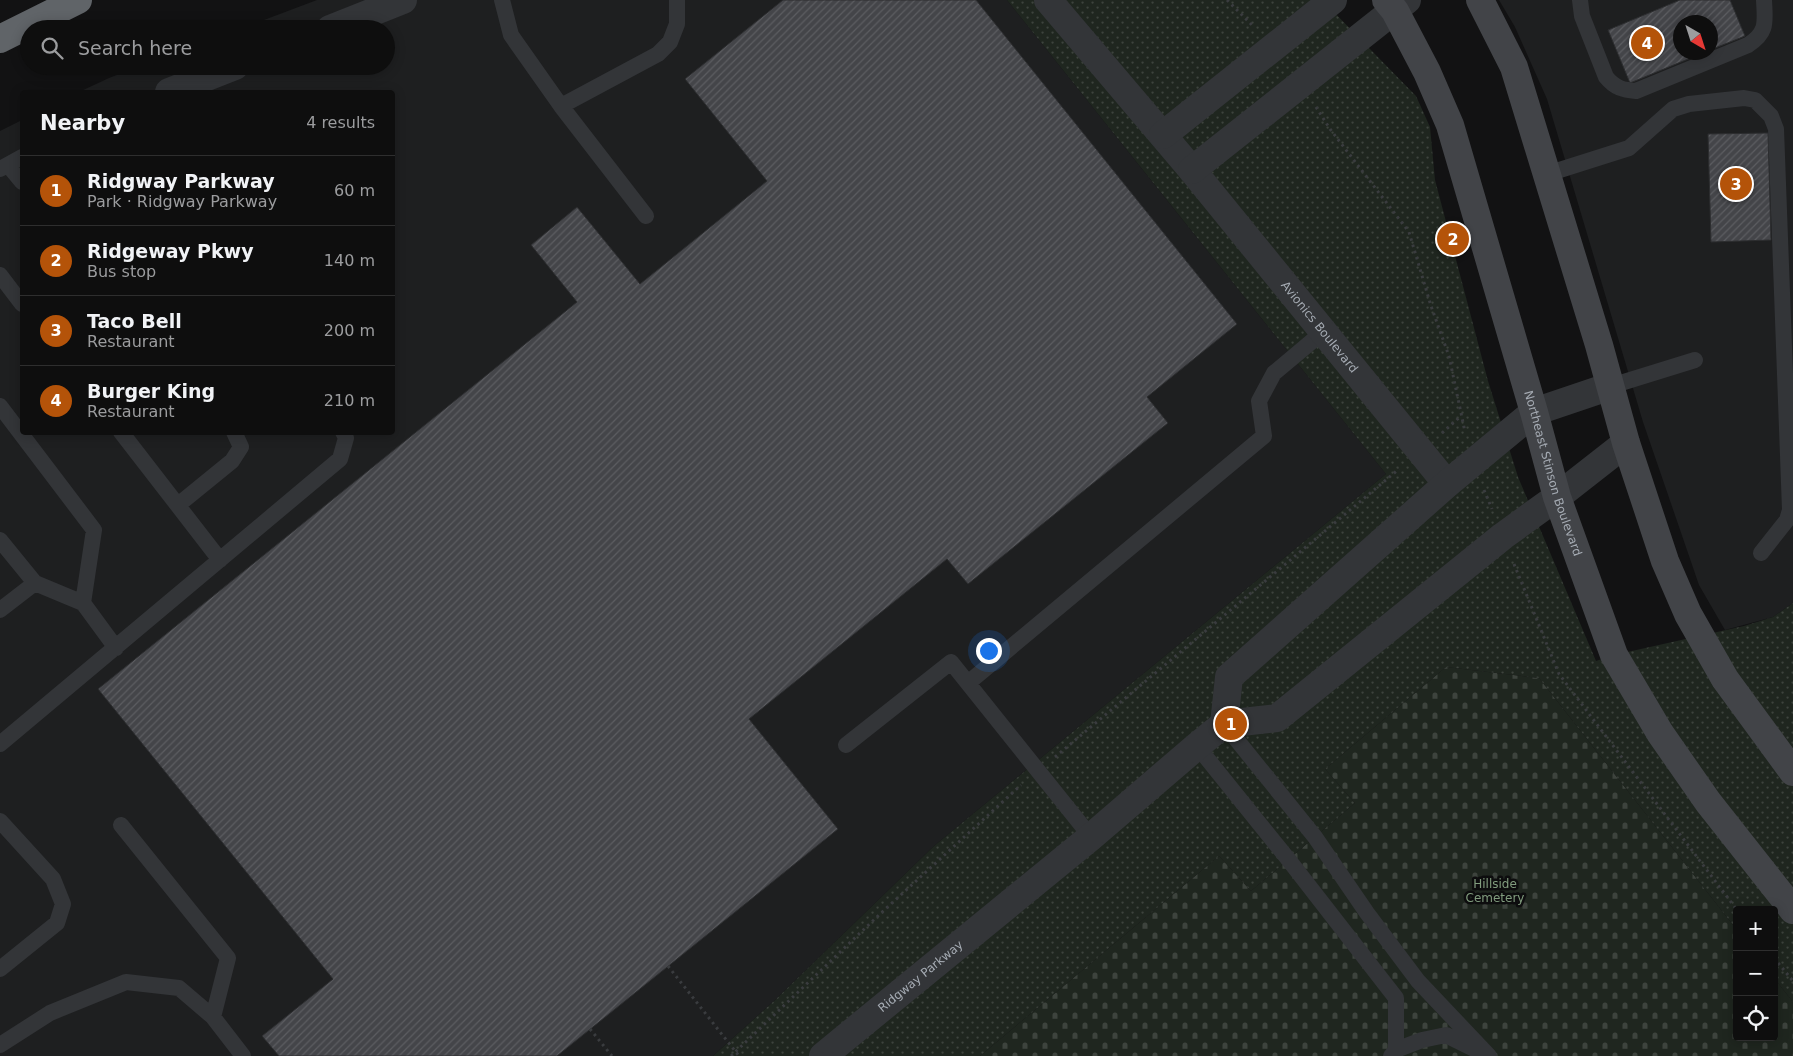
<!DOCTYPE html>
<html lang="en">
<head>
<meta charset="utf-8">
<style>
  body { margin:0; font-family:"DejaVu Sans",sans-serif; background:#171717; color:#f1f3f6 }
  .controls { position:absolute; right:15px; bottom:15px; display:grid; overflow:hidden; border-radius:5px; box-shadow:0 2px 12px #0003 }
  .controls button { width:45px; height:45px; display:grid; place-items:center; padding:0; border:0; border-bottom:1px solid #2e2e2e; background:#0e0e0e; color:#f1f3f6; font:25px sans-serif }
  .compass { position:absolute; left:1673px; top:15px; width:45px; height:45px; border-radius:50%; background:#0e0e0e; box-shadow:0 2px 12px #0003; rotate:141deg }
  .you { position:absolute; left:988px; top:650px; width:18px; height:18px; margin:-12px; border:4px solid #fff; border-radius:50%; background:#1a73e8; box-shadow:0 0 0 8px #1a73e833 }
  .badge { display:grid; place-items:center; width:32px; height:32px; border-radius:50%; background:#b45309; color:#fff; font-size:16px; font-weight:700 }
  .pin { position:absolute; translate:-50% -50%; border:2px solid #fff; box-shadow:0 1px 5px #0006 }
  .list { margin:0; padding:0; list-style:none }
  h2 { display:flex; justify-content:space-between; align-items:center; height:65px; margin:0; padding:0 20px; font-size:21px }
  h2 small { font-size:16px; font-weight:400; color:#9b9c9e }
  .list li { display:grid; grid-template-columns:32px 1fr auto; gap:15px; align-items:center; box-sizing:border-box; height:70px; padding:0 20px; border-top:1px solid #2e2e2e }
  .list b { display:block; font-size:19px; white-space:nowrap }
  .list p { margin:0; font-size:16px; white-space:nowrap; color:#9b9c9e }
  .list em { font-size:16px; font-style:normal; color:#9b9c9e }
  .icon { flex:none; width:28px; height:28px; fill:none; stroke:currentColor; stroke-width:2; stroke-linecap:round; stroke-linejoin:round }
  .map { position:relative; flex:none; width:1793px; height:1056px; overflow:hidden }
  .search { position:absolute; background:#0e0e0e; box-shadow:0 2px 12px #0003; left:20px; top:20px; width:375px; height:55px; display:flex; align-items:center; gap:12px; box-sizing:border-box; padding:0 18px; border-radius:28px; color:#9b9c9e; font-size:19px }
  .panel { position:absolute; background:#0e0e0e; box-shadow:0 2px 12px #0003; left:20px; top:90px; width:375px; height:345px; border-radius:5px }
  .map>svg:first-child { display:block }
  .built { fill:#1e1f20; fill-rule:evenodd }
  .cemetery { fill:url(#cemetery-stones) }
  .park { fill:url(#park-dots) }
  .building { fill:url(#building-hatch); stroke:#2c2d2f }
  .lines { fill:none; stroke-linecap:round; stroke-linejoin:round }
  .path { stroke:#3a3c3f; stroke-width:3; stroke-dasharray:2.5 4; stroke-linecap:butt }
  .service { stroke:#333538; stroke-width:16 }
  .minor { stroke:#333538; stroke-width:28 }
  .secondary { stroke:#424448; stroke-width:28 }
  .motorway { stroke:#606468; stroke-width:28 }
  .labels { text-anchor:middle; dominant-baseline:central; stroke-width:5; stroke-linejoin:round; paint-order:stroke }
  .street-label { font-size:12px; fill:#a5abb3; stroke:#0d0d0e }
  .park-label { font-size:12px; fill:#819c7e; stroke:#0d0d0e }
</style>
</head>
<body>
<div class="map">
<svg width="1793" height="1056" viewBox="0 0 1793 1056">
  <defs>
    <pattern id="cemetery-stones" width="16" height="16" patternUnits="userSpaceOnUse" patternTransform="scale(1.25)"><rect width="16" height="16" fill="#1f261f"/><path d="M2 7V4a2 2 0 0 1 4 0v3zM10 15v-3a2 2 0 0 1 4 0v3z" fill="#3d433d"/></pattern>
    <pattern id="park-dots" width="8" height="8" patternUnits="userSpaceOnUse" patternTransform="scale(1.25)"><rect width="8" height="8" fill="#1f261f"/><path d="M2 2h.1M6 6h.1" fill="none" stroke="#3d433d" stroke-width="1.8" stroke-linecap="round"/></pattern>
    <pattern id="building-hatch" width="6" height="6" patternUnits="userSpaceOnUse" patternTransform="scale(1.25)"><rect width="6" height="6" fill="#444549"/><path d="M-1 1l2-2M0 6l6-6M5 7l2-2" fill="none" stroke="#5c5d61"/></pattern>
  </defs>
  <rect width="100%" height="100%" fill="#121213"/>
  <!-- built -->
  <path class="built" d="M317,0H1007L1386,474L934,846L774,1001L713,1056H0V131L22,120V432H392V92H79L109,78L140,66H386V29H240Z
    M1499,0H1793V603L1773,617L1725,630L1699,585L1643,422L1547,99L1515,27ZM1680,22H1710V52H1680Z"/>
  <!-- cemetery -->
  <path class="cemetery" d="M1446,667L1539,678L1737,930V1037H1774V978L1793,1002V1056H980L1219,856L1251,891L1355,803L1325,769Z"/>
  <!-- park -->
  <path class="park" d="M1007,0H1322L1416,96L1430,127L1435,180L1488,381L1518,477L1596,661L1614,655L1744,626L1773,617L1793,603V1002L1774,978V910H1737V930L1539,678L1446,667L1325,769L1355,803L1251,891L1219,856L980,1056H713L774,1001L934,846L1386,474Z"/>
  <!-- building -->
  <path class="building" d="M783,0H976L1237,324L1147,397L1168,423L968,584L947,559L749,719L838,829L557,1056H279L262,1036L333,979L98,689L577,302L531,245L577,207L640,284L767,181L685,79Z
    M1680,0H1730L1745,36L1710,50V22H1680V52H1705L1630,83L1608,30Z
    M1768,133L1771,240L1711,242L1708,134Z"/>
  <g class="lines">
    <!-- path -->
    <path class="path" d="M1227,0L1254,27
      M1316,107L1330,129L1409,232L1431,306L1449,356L1465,432
      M1442,433L1461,416
      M1484,490L1492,509
      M1514,564L1559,674L1737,910
      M1055,757L1399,469
      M1774,958L1793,981
      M668,966L739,1056
      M590,1029L612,1056
      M731,1056L880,914L1021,785"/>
    <!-- service -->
    <path class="service" d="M502,0L511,35L561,106L646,216
      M1580,0L1582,16L1606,77C1615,88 1623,90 1636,91L1748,45C1768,32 1765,22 1764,0
      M561,106L658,54L670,42L677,24V0
      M8,165L22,182
      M0,169L22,157
      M1547,174L1629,148L1673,109L1689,104L1744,98L1755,100L1771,116L1776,129L1790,510L1787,520L1761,553
      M0,275L22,304
      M1611,386L1695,360
      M0,406L94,530L83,603L116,648
      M121,432L220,560
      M178,505L232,461L241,447L234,432
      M0,540L35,583L83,603
      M0,610L35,583
      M968,683L1264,436L1259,401L1274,373L1323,332
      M1224,724L1315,837L1367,913L1418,981L1489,1056
      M0,744L340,459L346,438L343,432
      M846,745L951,662L1091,837
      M1197,746L1288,859L1396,998V1050L1391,1056
      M0,821L53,879L63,904L57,923L0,969
      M121,825L228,958L213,1017
      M0,1045L50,1013L126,982L179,988L213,1017L243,1056
      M1396,1050L1422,1040L1446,1035L1480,1052"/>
    <!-- minor -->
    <g class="minor">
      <path id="s1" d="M1048,0L1192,170L1447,484"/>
      <path d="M330,29L403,0"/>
      <path d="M169,92L235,66"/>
      <path d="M1163,135L1333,0"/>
      <path d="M1192,170L1407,0"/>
      <path d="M1224,724L1229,677L1447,484L1534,412L1611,386"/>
      <path id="s2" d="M823,1056L1091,837L1197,746L1224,724L1277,718L1503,536L1557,497L1626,443"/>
    </g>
    <!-- secondary -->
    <g class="secondary">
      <path id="s3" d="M1386,0L1395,11L1427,72L1450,125L1534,412L1557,497L1614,655L1660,733L1708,802L1793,910"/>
      <path d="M1480,0L1514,67L1599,345L1626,443L1665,561L1688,614L1725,679L1793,772"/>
    </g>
    <!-- motorway -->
    <path class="motorway" d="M0,39L78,0"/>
  </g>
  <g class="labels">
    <!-- street labels -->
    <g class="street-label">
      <text stroke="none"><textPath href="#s1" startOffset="425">Avionics Boulevard</textPath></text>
      <text stroke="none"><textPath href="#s3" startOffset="504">Northeast Stinson Boulevard</textPath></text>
      <text stroke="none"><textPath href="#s2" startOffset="126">Ridgway Parkway</textPath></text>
    </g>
    <!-- park labels -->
    <g class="park-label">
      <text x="1495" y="884">Hillside<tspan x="1495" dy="14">Cemetery</tspan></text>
    </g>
  </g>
</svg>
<div class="controls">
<button>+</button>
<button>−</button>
<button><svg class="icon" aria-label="locate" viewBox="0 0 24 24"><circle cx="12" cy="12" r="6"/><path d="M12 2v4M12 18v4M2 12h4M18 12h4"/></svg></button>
</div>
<svg class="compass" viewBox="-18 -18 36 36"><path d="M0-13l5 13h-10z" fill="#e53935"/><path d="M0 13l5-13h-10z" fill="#9b9c9e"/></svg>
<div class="you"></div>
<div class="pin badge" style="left:1231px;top:724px">1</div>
<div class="pin badge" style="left:1453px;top:239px">2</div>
<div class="pin badge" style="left:1736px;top:184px">3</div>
<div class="pin badge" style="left:1647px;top:43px">4</div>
<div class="search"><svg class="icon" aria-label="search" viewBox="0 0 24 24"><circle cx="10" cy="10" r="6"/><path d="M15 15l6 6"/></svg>Search here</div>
<section class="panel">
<h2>Nearby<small>4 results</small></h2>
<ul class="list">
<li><span class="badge">1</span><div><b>Ridgway Parkway</b><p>Park · Ridgway Parkway</p></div><em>60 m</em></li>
<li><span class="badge">2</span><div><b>Ridgeway Pkwy</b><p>Bus stop</p></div><em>140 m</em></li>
<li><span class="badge">3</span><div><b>Taco Bell</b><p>Restaurant</p></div><em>200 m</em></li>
<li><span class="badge">4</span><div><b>Burger King</b><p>Restaurant</p></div><em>210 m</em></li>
</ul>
</section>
</div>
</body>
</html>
